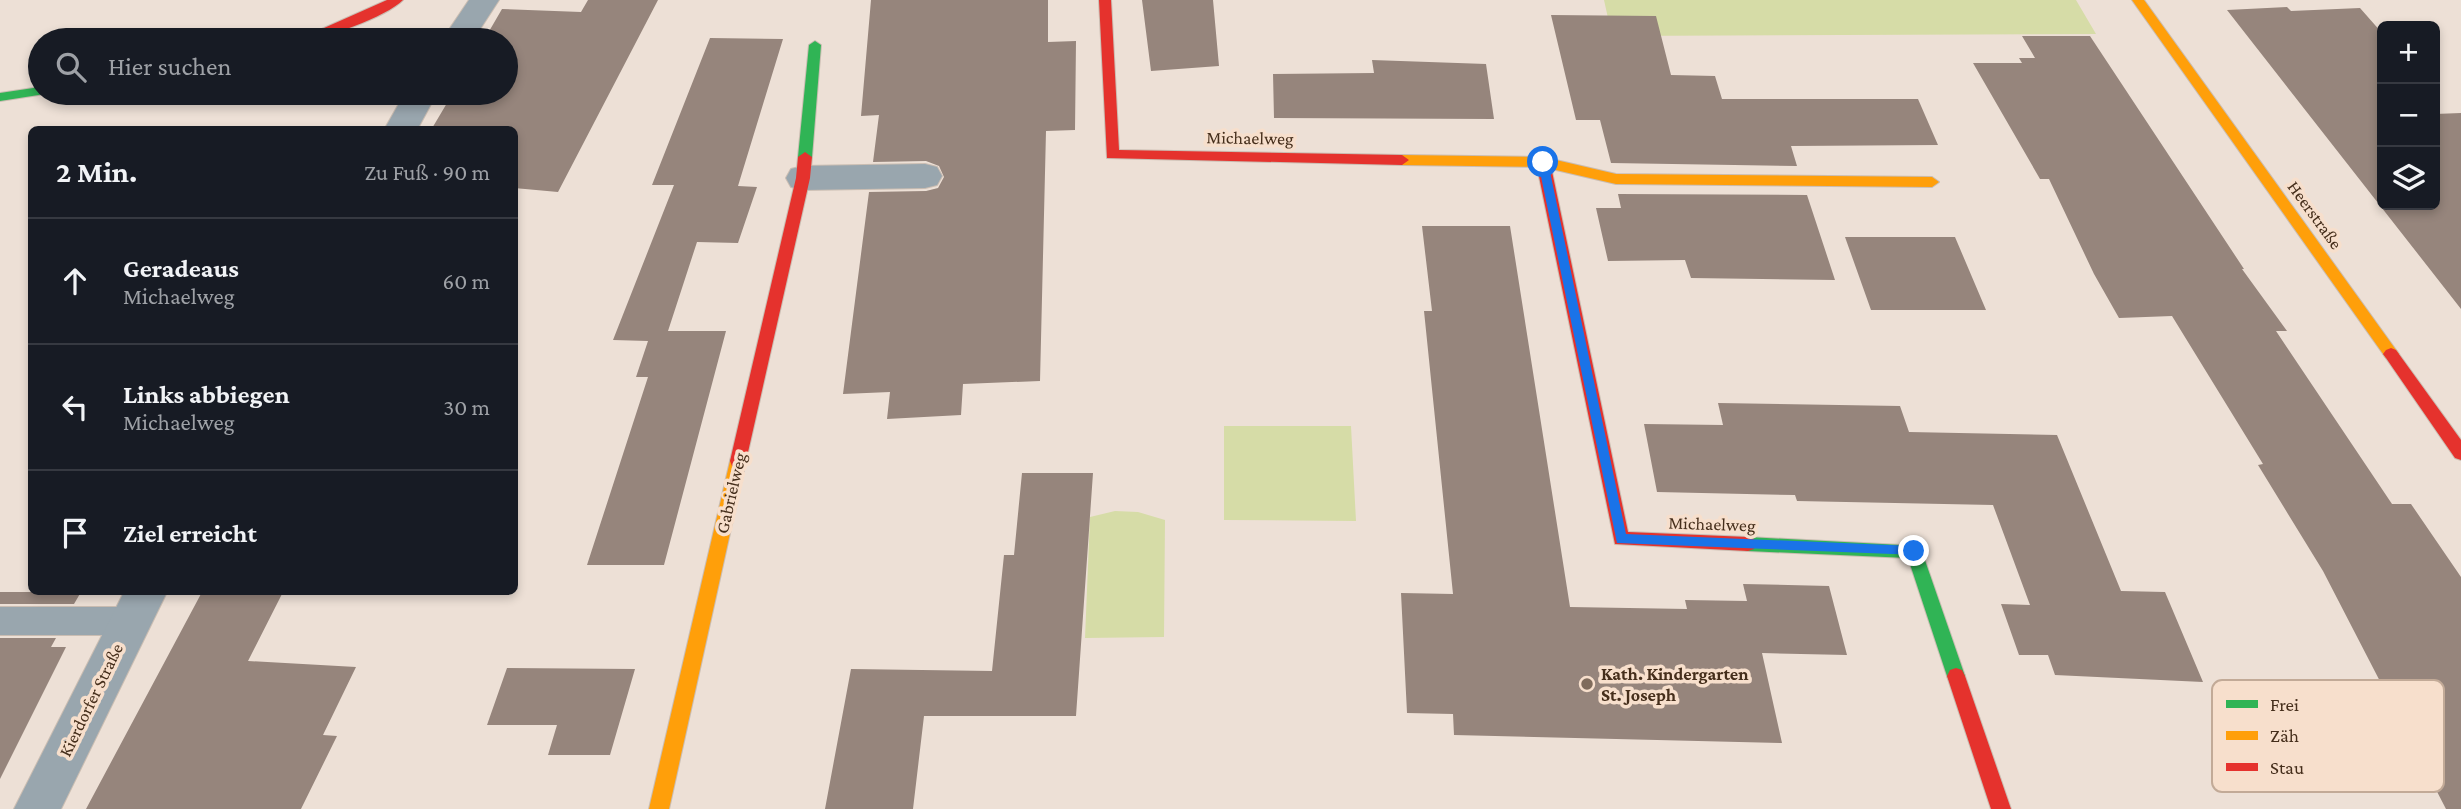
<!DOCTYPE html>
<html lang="de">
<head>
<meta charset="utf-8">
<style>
  body { margin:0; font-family:"Crimson Pro",serif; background:#242831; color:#f1f3f6 }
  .controls { position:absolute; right:21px; top:21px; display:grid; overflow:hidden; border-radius:10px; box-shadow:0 4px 10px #0003 }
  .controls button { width:63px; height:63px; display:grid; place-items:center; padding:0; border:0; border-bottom:2px solid #363941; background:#171b24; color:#f1f3f6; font:35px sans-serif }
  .stop { position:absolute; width:21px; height:21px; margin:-16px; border:5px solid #1a73e8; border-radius:50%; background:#fff }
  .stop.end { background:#1a73e8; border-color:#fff; box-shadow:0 2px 7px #0008 }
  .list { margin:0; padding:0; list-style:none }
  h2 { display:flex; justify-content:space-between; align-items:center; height:91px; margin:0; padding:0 28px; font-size:30px }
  h2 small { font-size:23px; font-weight:400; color:#9ea1a6 }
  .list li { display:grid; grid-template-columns:46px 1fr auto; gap:21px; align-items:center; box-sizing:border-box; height:126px; padding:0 28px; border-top:2px solid #363941 }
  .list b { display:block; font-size:26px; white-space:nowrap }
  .list p { margin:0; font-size:23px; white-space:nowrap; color:#9ea1a6 }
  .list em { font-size:23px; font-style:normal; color:#9ea1a6 }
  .icon { flex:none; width:38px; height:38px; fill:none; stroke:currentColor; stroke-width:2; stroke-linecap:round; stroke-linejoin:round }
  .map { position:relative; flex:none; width:2461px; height:809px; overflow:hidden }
  .search { position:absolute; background:#171b24; box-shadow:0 4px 10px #0003; left:28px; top:28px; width:490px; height:77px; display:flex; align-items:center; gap:18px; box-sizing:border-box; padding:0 24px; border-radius:38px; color:#9ea1a6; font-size:26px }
  .panel { position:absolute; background:#171b24; box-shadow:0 4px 10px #0003; left:28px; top:126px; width:490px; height:469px; border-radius:10px }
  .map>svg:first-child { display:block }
  .green { fill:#d6dca7 }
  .building { fill:#96857c }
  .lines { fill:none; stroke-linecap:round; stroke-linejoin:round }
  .lane-casing { stroke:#cabdb2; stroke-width:2 }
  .street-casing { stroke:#cabdb2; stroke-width:2 }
  .fast-casing { stroke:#cabdb2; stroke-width:2 }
  .slow-casing { stroke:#cabdb2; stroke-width:2 }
  .jam-casing { stroke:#cabdb2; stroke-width:2 }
  .lane { fill:#99a6ae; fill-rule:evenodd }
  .street { fill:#99a6ae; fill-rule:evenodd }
  .fast { fill:#30b455; fill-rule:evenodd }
  .slow { fill:#ff9f0a; fill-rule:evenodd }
  .jam { fill:#e5322d; fill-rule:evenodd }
  .route { fill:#1a73e8 }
  .poi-dot { fill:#806c5c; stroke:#f7dfcc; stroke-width:2.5 }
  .labels { text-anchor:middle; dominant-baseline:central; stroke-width:7; stroke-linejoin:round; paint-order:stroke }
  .street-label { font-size:18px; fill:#452e1b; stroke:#f7dfcc }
  .poi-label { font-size:18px; font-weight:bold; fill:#452e1b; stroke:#f7dfcc; text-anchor:start }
  .key { fill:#f7dfcc; stroke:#c2aa97; stroke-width:2 }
  .key-label { font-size:19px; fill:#452e1b }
</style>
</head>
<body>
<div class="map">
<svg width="2461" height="809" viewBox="0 0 2461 809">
  <rect width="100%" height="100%" fill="#ede0d6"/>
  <!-- green -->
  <path class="green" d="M1604,0H2076L2096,34L1612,36Z
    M1224,426H1351L1356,521L1224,520Z
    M1115,511L1138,512L1165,520L1164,637L1085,638L1090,517Z"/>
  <!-- building -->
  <path class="building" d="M588,0H658L558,192L514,188V130H431L453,93H506V40H484L502,9L581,12Z
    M871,0H1048V42L1076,41L1075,130L1046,131L1040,381L963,384L961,415L887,419L890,392L843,394L869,192L926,191L938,188L944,177L939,166L926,161L873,162L879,115L861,116Z
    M1142,0H1213L1219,66L1151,71Z
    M2287,7L2291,11L2360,8L2382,33V205H2435V114L2461,113V309L2227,10Z
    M1551,15L1656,16L1671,75L1715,76L1722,99H1918L1938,145L1791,146L1797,166L1611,163L1600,120H1576Z
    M2022,36H2090L2244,269H2242L2287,331H2276L2392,504H2411L2461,577V809H2446L2323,571L2258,465L2263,464L2172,316L2119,318L2094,274L2049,179H2040L1973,63H2022L2019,58H2035Z
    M710,38L783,39L738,186L757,187L738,243L697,242L668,331H726L664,565H587L648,377H636L648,341L613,340L674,185H652Z
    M1372,60L1486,64L1494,119L1274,118L1273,74L1374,73Z
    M1618,194L1807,195L1835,280L1691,278L1685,260L1608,261L1596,208H1621Z
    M1422,226H1510L1570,607L1687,609L1685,600L1747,601L1743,584L1829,586L1847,655L1762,653L1782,743L1454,735L1453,714L1407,713L1401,593L1453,594L1424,311H1432Z
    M1845,237H1955L1986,310H1871Z
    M1718,403L1900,406L1909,432L2057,435L2121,591L2165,592L2203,682L2055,675L2048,655H2019L2001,604L2030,605L1993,505L1797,501L1795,495L1657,492L1644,424L1723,425Z
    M1022,473H1093L1076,716H924L913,809H825L851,669L992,671L1004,555H1014Z
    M0,592H81L74,604H0Z
    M202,592H283L248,661L356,667L323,735L337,736L301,809H86Z
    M0,638H56L51,647H66L0,779Z
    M507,668L635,669L610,755H548L557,725H487Z"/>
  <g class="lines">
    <defs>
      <path id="lane" d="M0,607H130L141,611L146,621L141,631L130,635H0Z"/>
      <path id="street" d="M469,0H499L473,40H442Z
        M405,93H437L417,130H384Z
        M925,164L937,167L942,176L937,185L925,188L803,190L791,187L786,178L791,169L803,166Z
        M124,592H167L61,809H14Z"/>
      <path id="fast" d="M815,41L821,45L812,157L805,162L798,157L809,45Z
        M40,87V93L45,94L0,101V93Z
        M1748,537L1920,546L1965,676L1962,682L1956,684L1950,682L1947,676L1908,558L1748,551L1742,549L1740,544L1742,539Z"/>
      <path id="slow" d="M2132,0H2144L2396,350L2399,354L2396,358H2386Z
        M1402,155L1543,157L1616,174L1932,177L1939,182L1932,187L1616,184L1543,167L1402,165L1395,160Z
        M738,454L744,456L746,461L669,809H649L730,461L732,456Z"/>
      <path id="jam" d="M387,0H403C386,17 321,41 297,40Z
        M1099,0H1111L1119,150L1402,155L1409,160L1402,165L1107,158Z
        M805,152L812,157L810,178L746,461L744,466L738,468L732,466L730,461L796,178L798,157Z
        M1543,157L1550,162L1628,532L1748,537L1754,539L1756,544L1754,549L1748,551L1615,544L1536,162Z
        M2391,348L2396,350L2461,440V460L2455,458L2386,358L2383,354L2386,350Z
        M1956,668L1962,670L1965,676L2011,809H1991L1947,676L1950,670Z"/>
    </defs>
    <!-- lane casing -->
    <use href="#lane" class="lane-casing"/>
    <!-- street casing -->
    <use href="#street" class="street-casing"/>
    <!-- fast casing -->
    <use href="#fast" class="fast-casing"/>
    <!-- slow casing -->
    <use href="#slow" class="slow-casing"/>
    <!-- jam casing -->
    <use href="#jam" class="jam-casing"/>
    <!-- lane -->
    <use href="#lane" class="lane"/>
    <!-- street -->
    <use href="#street" class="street"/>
    <!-- fast -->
    <use href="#fast" class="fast"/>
    <!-- slow -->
    <use href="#slow" class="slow"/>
    <!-- jam -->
    <use href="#jam" class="jam"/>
  </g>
  <!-- route -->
  <path class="route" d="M1543,158L1548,162L1626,534L1914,546L1920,551L1918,555L1617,543L1538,162Z"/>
  <!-- markers -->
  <circle class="poi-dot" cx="1587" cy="684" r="7"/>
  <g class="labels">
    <!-- street labels -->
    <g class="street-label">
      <text transform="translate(1250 138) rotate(1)">Michaelweg</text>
      <text transform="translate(2315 215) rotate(54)">Heerstraße</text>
      <text transform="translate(731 493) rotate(-77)">Gabrielweg</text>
      <text transform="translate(1712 524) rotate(2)">Michaelweg</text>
      <text transform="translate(91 700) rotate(-64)">Kierdorfer Straße</text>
    </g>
    <!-- poi labels -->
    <g class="poi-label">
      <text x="1601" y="674">Kath. Kindergarten<tspan x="1601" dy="21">St. Joseph</tspan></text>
    </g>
  </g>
  <!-- legend -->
  <rect x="2212" y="680" width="232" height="112" rx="10" class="key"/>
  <rect x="2226" y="700" width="32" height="8" fill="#30b455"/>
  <rect x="2226" y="731" width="32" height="9" fill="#ff9f0a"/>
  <rect x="2226" y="763" width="32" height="8" fill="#e5322d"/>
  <g class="key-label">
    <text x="2270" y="711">Frei</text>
    <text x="2270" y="742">Zäh</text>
    <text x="2270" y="774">Stau</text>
  </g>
</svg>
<div class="controls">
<button>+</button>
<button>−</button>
<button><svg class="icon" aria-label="layers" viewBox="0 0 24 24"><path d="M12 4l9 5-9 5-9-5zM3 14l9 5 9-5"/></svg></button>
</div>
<div class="stop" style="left:1543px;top:162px"></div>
<div class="stop end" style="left:1914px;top:551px"></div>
<div class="search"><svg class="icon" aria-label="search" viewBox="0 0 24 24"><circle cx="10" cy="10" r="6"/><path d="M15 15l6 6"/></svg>Hier suchen</div>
<section class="panel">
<h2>2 Min.<small>Zu Fuß · 90 m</small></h2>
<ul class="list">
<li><svg class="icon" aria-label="ahead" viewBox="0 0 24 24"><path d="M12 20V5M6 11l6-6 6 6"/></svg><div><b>Geradeaus</b><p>Michaelweg</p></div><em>60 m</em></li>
<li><svg class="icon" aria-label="left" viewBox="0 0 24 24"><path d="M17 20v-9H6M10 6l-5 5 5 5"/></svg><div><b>Links abbiegen</b><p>Michaelweg</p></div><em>30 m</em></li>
<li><svg class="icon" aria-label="arrive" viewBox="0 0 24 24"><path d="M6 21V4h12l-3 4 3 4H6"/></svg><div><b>Ziel erreicht</b></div></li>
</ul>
</section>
</div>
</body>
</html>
